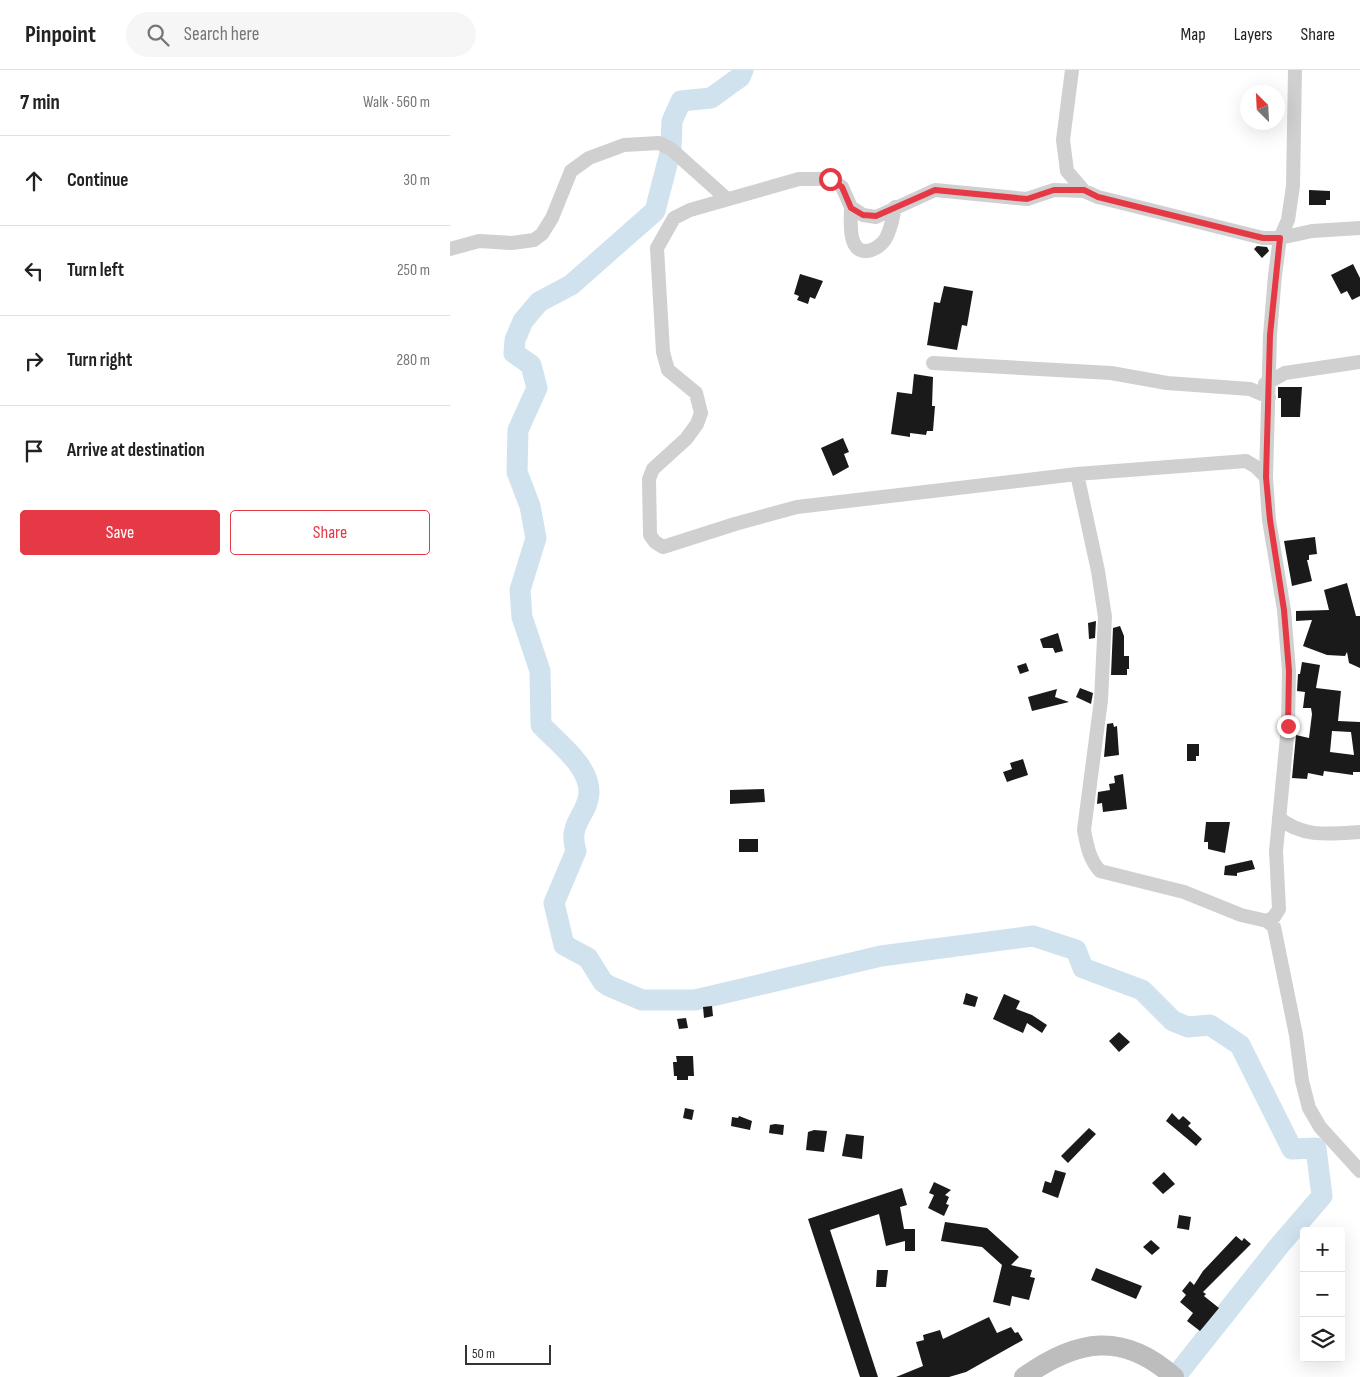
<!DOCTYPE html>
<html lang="en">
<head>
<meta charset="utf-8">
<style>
  body { margin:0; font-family:"Sofia Sans Condensed",sans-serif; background:#f6f6f6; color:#222 }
  .controls { position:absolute; right:15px; bottom:15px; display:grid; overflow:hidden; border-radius:5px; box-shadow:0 5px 20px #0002 }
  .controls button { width:45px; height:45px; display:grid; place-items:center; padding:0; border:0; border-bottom:1px solid #e0e0e0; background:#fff; color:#222; font:25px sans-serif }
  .compass { position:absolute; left:790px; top:15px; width:45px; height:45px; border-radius:50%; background:#fff; box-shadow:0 5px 20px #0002; rotate:336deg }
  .scale { position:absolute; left:15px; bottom:12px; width:86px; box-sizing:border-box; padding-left:5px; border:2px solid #333; border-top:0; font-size:14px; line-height:18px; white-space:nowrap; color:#333; -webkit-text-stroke:4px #fff; paint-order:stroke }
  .stop { position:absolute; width:15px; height:15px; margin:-11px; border:4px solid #e63946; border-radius:50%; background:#fff }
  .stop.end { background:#e63946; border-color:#fff; box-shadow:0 1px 5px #0008 }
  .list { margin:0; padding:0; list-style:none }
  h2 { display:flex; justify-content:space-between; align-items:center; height:65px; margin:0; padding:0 20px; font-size:21px }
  h2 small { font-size:16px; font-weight:400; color:#767676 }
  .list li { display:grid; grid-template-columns:32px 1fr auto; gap:15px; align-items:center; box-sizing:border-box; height:90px; padding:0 20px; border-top:1px solid #e0e0e0 }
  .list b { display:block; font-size:19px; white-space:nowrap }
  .list em { font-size:16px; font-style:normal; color:#767676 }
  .actions { display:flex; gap:10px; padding:15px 20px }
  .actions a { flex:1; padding:11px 0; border:1px solid #e63946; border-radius:5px; text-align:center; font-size:18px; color:#e63946 }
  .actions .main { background:#e63946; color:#fff }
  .icon { flex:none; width:28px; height:28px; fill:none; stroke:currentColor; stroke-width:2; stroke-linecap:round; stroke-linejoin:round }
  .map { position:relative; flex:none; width:910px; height:1307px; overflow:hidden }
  header { display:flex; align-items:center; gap:30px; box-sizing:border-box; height:70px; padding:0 25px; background:#fff; border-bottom:1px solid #e0e0e0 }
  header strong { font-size:24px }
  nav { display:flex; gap:28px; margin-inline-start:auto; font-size:18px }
  .search { width:350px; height:45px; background:#f6f6f6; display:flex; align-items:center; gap:12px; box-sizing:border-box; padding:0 18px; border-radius:28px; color:#767676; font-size:19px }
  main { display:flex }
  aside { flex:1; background:#fff }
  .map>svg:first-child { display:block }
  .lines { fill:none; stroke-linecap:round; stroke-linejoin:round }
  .river { stroke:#cfe2ee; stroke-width:21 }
  .building { fill:#1a1a1a; fill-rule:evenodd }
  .street { stroke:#d0d0d0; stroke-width:14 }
  .secondary { stroke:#bdbdbd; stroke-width:20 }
  .route { stroke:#e63946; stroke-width:6 }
</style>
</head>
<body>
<header>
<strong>Pinpoint</strong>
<div class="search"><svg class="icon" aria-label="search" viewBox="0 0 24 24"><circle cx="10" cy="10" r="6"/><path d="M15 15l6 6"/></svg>Search here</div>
<nav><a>Map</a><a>Layers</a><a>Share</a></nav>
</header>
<main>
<aside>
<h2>7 min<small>Walk · 560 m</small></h2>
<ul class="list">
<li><svg class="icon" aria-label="ahead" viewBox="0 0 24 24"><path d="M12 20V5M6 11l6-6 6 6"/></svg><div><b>Continue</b></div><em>30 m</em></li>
<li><svg class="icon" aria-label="left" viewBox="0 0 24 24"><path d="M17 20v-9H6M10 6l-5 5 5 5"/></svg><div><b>Turn left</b></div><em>250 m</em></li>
<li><svg class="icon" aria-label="right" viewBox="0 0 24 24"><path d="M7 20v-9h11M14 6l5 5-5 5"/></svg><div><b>Turn right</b></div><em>280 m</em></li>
<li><svg class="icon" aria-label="arrive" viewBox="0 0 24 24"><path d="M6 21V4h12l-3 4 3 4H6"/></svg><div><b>Arrive at destination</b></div></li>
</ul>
<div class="actions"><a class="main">Save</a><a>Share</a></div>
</aside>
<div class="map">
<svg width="910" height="1307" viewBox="0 0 910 1307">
  <rect width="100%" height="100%" fill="#fff"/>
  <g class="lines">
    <!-- river -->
    <path class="river" d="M293,0L290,7L261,28L231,31L222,51L221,79L205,141L121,215L89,232L73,251L65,270L64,283L81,295L87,318L68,360L67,402L80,436L86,468L70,520L72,547L90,601L91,655C107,672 140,696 139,723C138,745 117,753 126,781L104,833L114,875L138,888L153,912L159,916L192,930H245L431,886L583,866L626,880L633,898L692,920L723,951L738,957L760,955L790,975L842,1079L866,1078L872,1126L829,1176L725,1307"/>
  </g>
  <!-- building -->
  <path class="building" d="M859,120L880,121V130H876V135H859Z
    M807,176L817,177L819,181L812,188L804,179Z
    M903,194L910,208V226L902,230L897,221L891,224L881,205Z
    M350,204L373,211L365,229L360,227L358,234L347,230L349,226L344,224Z
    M494,216L523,221L517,256L512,255L507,280L477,275L484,232L490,233Z
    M464,304L483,307L482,336H485L483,361H477L476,365L460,363V367L441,364L447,322L462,324Z
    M828,317H852L850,347H831V328H828Z
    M393,368L399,382L394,384L399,397L383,406L371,378Z
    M865,467L867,484L859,485V490H857L862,511L842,516L834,471Z
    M897,513L906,546H910V598L899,593L897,582L895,586L877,585L853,576L862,550L846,551V541L879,540L874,520Z
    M646,551L645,568L639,569L638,553Z
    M670,556L674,566V586H679V599H677V605H661L663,558Z
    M608,563L613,581L605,583L603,578H593L590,569Z
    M852,592L870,595L866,618L891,621L888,651L910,652V702H903V705L874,701L873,706L858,703L857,709L842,708L846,665L859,668L862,644L861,638H853L855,622L847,621L848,604H850ZM882,661L901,662L904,685L880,682Z
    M576,593L579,601L570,604L567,596Z
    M630,618L643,623L641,634L626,627Z
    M607,619L605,627L619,632L582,641L578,627Z
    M663,653L664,657L667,656L669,685L654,687L657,654Z
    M737,674H749V686H746V691H737Z
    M573,689L578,705L557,712L553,702L562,699L560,693Z
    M673,704L677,739L653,742L652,733L647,734L648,722L660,720L659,714L665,713L664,706Z
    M314,719L315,732L280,734V720Z
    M756,752H780L775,783L758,779V772H754Z
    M289,769H308V782H289Z
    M802,790L805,799L787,803V806L774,805L775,796Z
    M516,923L528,927L525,937L513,934Z
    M554,924L570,931L566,939L582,945L597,955L592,963L577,953L573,963L543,949Z
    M262,936L263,946L254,948L253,937Z
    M236,948L238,958L229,959L227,949Z
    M669,962L680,972L669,982L659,971Z
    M226,986H243L244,1006H238V1010H227V1006H224L223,992H227Z
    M235,1038L244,1040L242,1050L233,1048Z
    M722,1043L729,1050L733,1046L741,1053L738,1056L752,1069L746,1076L716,1051Z
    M289,1046L302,1051L300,1060L281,1056L282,1047L288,1048Z
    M325,1054L334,1055L333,1065L319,1063L320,1055Z
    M639,1058L646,1064L618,1093L611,1086Z
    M364,1060L377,1061L374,1082L356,1080L358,1062Z
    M396,1064L414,1066L412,1089L392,1086Z
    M605,1100L616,1103L608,1128L592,1122L595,1111L601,1113Z
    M714,1102L725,1114L713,1124L702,1113Z
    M484,1112L501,1120L495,1125L499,1127L496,1134L499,1135L494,1146L478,1138L484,1125L479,1123Z
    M452,1118L457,1135L450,1137L454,1159H465V1181H455V1171L436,1176L429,1144L380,1160L428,1307H410L358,1149Z
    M729,1145L741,1147L739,1160L727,1158Z
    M495,1152L537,1158L569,1187L561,1195L582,1200L580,1207L585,1208L579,1230L562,1226L560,1236L543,1232L552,1195L532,1177L491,1171Z
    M786,1166L792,1171L794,1168L801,1174L753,1222L756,1224L754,1226L769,1238L750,1261L737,1251L743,1243L730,1232L736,1225L732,1221L740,1211L744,1215L753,1201Z
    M701,1170L710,1178L702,1185L693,1177Z
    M646,1198L692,1216L686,1229L641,1210Z
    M427,1200H438L436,1217H426Z
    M539,1247L547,1263L561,1257L565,1263L568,1262L573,1270L516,1302L499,1307H446L473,1296L466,1272L474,1270L473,1265L490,1260L493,1269Z"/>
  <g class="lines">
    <!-- street -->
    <path class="street" d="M622,0L613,70L617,101L634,121
      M401,137C401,149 397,183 417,181C424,180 429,177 434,171C440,163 443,148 445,137
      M0,179L29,171L62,173L84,170L92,164L102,148L121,101L139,88L174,75L209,73L221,79L277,129
      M483,293L661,303L717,313L800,319L819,327
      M815,314L835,303L910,292
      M627,404L648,501L655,547L651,630L634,760C637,775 639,789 650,801L734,822L791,845L817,851L824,847L829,839L826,781L838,656L839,601L834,540L819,450L816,407L820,265L825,205L830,168L838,150L843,116L845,0
      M816,407L806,397L796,391L627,404L347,437L285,454L213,477L205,472L200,465L199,409L203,399L236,369L247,354L251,343L246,323L218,300L213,282L207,178L224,148L240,140L349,109H380L392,117L401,137L413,145L426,147L485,120L577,129L604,120L634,121L648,127L813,168H830L862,161L910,158
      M829,748C853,768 880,764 910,762
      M817,851L824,857L846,965L852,1011L859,1038L870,1057L910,1101"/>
    <!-- secondary -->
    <path class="secondary" d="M574,1307C627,1269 673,1261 724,1307"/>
  </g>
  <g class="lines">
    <!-- route -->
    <path class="route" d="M380,109L392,117L401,138L413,145L426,146L485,120L577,129L604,120H634L648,127L813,168H830L820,265L816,407L820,450L834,540L839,601L838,656"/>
  </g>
</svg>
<div class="controls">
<button>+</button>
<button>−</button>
<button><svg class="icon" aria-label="layers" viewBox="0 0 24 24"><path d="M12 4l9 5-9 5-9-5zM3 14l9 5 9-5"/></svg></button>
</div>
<svg class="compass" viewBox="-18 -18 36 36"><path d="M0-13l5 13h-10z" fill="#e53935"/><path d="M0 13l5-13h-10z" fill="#767676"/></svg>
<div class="scale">50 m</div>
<div class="stop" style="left:380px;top:109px"></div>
<div class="stop end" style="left:838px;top:656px"></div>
</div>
</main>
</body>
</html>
